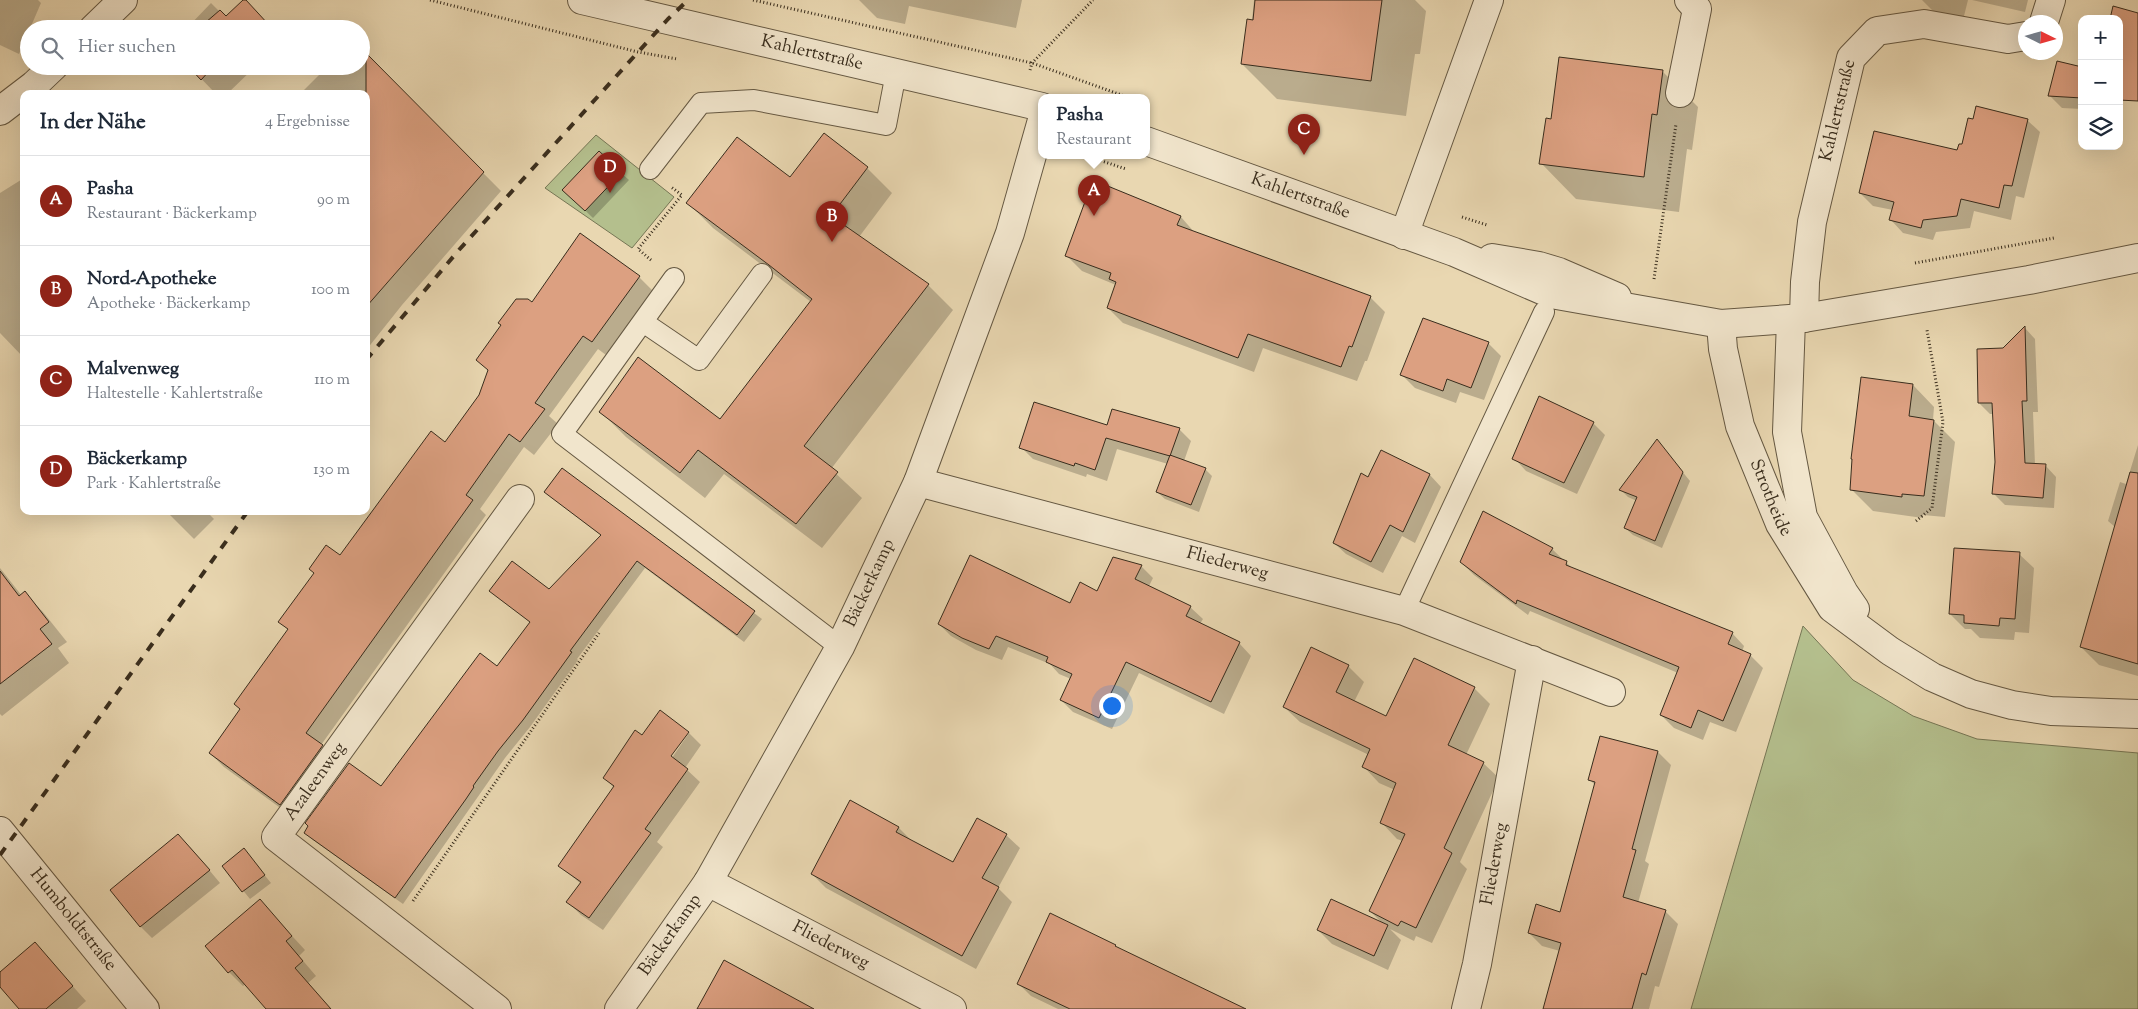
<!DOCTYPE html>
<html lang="de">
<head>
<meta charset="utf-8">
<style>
  body { margin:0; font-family:"Sorts Mill Goudy",serif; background:#f6f6f7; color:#1f2937 }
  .controls { position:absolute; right:15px; top:15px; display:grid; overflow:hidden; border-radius:10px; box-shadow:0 5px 20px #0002 }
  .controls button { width:45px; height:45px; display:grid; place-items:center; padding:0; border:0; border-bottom:1px solid #e0e1e3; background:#fff; color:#1f2937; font:25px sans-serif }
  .compass { position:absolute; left:2018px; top:15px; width:45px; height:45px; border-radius:50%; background:#fff; box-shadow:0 5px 20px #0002; rotate:95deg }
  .you { position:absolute; left:1111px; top:705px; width:18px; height:18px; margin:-12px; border:4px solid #fff; border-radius:50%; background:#1a73e8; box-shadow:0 0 0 8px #1a73e833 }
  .badge { display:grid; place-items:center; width:32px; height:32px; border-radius:50%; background:#8f2418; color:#fff; font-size:16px; font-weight:700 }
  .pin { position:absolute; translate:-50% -41px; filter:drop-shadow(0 1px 2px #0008) }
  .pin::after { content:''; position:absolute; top:26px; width:18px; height:15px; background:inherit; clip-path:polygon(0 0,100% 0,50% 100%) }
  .popup { position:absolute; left:1038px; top:94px; width:112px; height:65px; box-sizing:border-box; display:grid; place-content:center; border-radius:10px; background:#fff; filter:drop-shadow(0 1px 4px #0005); font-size:16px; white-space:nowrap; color:#747a83 }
  .popup b { font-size:19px; color:#1f2937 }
  .popup::after { content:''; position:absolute; left:50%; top:100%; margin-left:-10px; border:10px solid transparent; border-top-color:#fff }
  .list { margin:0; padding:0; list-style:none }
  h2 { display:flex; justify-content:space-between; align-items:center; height:65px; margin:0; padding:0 20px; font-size:21px }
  h2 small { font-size:16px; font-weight:400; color:#747a83 }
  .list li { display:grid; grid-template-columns:32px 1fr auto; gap:15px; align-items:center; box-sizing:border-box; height:90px; padding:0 20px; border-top:1px solid #e0e1e3 }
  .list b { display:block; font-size:19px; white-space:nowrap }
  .list p { margin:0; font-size:16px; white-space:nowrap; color:#747a83 }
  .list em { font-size:16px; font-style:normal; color:#747a83 }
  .icon { flex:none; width:28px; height:28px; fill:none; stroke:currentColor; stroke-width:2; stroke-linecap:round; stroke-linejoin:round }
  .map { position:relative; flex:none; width:2138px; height:1009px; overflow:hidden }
  .search { position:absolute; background:#fff; box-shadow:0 5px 20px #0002; left:20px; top:20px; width:350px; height:55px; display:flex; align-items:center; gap:12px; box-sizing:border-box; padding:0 18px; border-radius:28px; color:#747a83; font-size:19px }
  .panel { position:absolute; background:#fff; box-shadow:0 5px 20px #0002; left:20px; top:90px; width:350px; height:425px; border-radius:10px }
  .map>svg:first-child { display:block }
  .green { fill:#b4bf8d; stroke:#767655 }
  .shadow { fill:#0003 }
  .building { fill:#dca081; stroke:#392d1d }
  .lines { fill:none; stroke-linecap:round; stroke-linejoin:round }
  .service-casing { stroke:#655842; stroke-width:22 }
  .minor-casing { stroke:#655842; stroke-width:30 }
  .path { stroke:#392d1d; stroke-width:3; stroke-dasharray:1 2.5; stroke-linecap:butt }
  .service { stroke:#f1e5cc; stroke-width:20 }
  .minor { stroke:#f1e5cc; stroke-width:28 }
  .rail { stroke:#392d1d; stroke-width:4; stroke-dasharray:9 9; stroke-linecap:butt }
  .labels { text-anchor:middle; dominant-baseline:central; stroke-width:5; stroke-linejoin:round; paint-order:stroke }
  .street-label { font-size:18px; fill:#392d1d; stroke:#f1e5cc }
</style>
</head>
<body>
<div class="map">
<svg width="2138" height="1009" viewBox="0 0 2138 1009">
  <rect width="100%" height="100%" fill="#e9d7b1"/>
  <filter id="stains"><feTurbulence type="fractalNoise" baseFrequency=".004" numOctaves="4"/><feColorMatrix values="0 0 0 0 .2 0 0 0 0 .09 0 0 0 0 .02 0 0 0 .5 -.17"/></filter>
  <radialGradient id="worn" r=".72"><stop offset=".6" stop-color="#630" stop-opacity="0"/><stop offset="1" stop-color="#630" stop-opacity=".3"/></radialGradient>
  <!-- green -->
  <path class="green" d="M596,135L674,197L632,248L545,188Z
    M1803,626L1853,680L1913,716L1977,739L2138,753V1009H1691Z"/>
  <!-- shadow -->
  <path class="shadow" d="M0,0H38L41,3L19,54L0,45Z
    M859,0H1022L1016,28L909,6L905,24L877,18Z
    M1254,0H1415L1426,11L1420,54H1415L1406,116L1277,99L1242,64L1252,21Z
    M1922,0H1968L1963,20L1935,13Z
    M1972,0H2028L2025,12Z
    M211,3L226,18L259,15L272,29H186Z
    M366,55L501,191L402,305L367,349L366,94H300L328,66H361V60Z
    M2082,56V109L2062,108L2050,96L2058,62L2079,67Z
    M189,66H256L227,94H216Z
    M1662,71L1698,107L1692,150L1687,149L1679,212L1576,199L1541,163L1552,121Z
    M2027,120L2040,132L2024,198L2016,196L2011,220L1974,211L1970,228L1936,232L1933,240L1903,233L1891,220L1893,210L1873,206L1860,193L1958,152Z
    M599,153L629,180L593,218L571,197Z
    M867,168L892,193L859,237L928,285L953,310L831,469L862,498L822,548L724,474L705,498L626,437L600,411L720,421L811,302L713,228L688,203Z
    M24,178L23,311L24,358L0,333V193Z
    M1181,217L1195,233L1370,297L1385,312L1367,361H1365L1357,381L1263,348L1254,372L1123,323L1108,308L1116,285L1082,271L1067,256Z
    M639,277L653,291L606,355L598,349L549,416L558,424L534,455L524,447L480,509L486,515L321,745L336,760L294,818L224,767L210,753L241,710L289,631L280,622L446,443L480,396L489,371L478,360L532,304Z
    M2025,328L2035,339L2038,412H2033L2035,465H2045L2056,477L2054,508L2005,505L1994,494L1996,462L1993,414H1990L1979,403L2003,349Z
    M1488,343L1501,356L1484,400L1460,392L1456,403L1415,388L1402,375Z
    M1913,385L1934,407L1933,420L1955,442L1945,517L1923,515V518L1873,511L1851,489Z
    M1593,423L1605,435L1577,494L1526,471L1514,458Z
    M1108,427L1179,429L1191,441L1184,461L1205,469L1212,476L1199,512L1165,499L1157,492L1168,464L1117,449L1107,481L1087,474L1086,477L1033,459L1021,447Z
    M1657,441L1690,481L1662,548L1633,535L1625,528L1637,501L1628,497L1621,490Z
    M2138,445V676L2099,665L2081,647L2115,527L2108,521L2120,482L2126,484Z
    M1382,452L1430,475L1441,487L1415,543L1402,536L1383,573L1346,554L1334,543Z
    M562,469L762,619L744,642L645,568L577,659L578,660L530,727L505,758L403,904L313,840L305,832L382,787L498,668L531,623L491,591L549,590L602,536L545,492Z
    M166,511H206L214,519L194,539Z
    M1552,549L1573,569L1732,633L1744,646L1742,652L1750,655L1763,668L1736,732L1710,722L1703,740L1674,728L1661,715L1678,673L1530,611L1528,615L1474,575L1461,562Z
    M2019,554L2034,568L2029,633L2015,632L2014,640L1980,638L1971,629H1965L1950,614Z
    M1141,566L1153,578L1149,586L1190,607L1203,619L1200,624L1239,643L1251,656L1224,714L1139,673L1112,729L1073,712L1061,700L1071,679L1059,674L1050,664L1008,647L1002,660L976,650L951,636L939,624L1070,605L1098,592Z
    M0,568L22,596L24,593L43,612L67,642L58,648L69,663L2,716L0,714Z
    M1348,666L1364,682L1354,702L1387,718L1474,688L1490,704L1466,755L1483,763L1499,778L1460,862L1467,869L1432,943L1416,936L1414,941L1390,929L1401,940L1388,970L1332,944L1318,930L1384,925L1370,911L1403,841L1397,839L1382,823L1395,790L1379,783L1364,767L1369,755L1300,722L1284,707Z
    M660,712L689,733H687L667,761L669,762L689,733L701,745L685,768L700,782L657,842L663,847L603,930L581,915L568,902L581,884L559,865L614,788L605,778L642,737Z
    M1601,737L1658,752L1671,765L1645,861L1649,864L1638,903L1665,911L1678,924L1659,987L1655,986L1649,1009H1549L1560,951L1542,946L1529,933L1561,913L1595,785L1590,780Z
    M851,802L899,828L913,842L954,864L1006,835L1020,848L998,888L1012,902L976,969L826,888L812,874Z
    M190,847L220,883L152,938L140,926Z
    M244,850L271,883L250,899L223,866Z
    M260,901L305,950L299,956L316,976L308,983L331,1009H267L246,984L243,986L229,972L207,946Z
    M35,944L86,1001L77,1009H21L0,985V973Z
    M1115,946L1119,949L1243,1009H1058L1031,996L1018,983Z"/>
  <!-- building -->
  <path class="building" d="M243,0H246L269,25L265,29H198L220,10L226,16Z
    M1255,0H1382L1371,81L1241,64L1247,19L1253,20Z
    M2113,6L2138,13V101L2119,100V19H2110Z
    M366,53L484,172L366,307Z
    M1559,57L1663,70L1657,115L1652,114L1644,177L1539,164L1546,118L1551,119Z
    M2057,61L2082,67V98L2048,96Z
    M188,66H225L217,74L211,69L201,80Z
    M1976,106L2028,119L2012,186L2004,185L1999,208L1961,199L1957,216L1923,220L1921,228L1889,220L1894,202L1859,193L1874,131L1957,150L1959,144H1962L1968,118L1973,119Z
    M824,133L868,167L831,216L929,284L804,446L838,472L796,524L698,450L680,473L599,412L638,357L720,419L812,299L769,265L686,203L737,137L790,177Z
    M599,151L622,172L585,211L562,190Z
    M1093,180L1181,216L1177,225L1371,296L1352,347L1349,346L1341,367L1248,334L1238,358L1107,308L1116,282L1109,279L1111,273L1065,256Z
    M580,233L640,276L592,342L583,336L559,369L535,403L545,409L520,442L509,434L466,495L473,500L306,733L323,745L280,805L209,753L240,709L234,704L288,629L278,622L314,573L309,569L326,545L340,555L431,431L445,442L479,395L488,370L476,360L501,325L498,323L516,299H528L532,302Z
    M1423,318L1489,342L1471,388L1447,379L1443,391L1400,375Z
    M2025,326L2027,401H2022L2025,463L2046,464L2043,498L1992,494L1995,462L1992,403H1978L1977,349L2003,348Z
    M1861,377L1913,384L1909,416L1934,420L1924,496L1902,494V497L1850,490L1852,459H1851Z
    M1539,396L1594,422L1564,483L1512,459Z
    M1034,402L1107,425L1112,409L1180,428L1170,456L1106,438L1095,470L1075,463L1074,466L1019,448Z
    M1657,439L1683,472L1655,541L1624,528L1637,497L1619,490Z
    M1381,450L1430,474L1403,532L1390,525L1371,562L1333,543L1361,473L1368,477Z
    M1170,455L1206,468L1191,505L1156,492Z
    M562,468L755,611L737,635L637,561L570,651L572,652L523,720L498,751L473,786L474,787L466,799L395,898L304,833L308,826L305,823L349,763L381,786L480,653L497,666L530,622L489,591L512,561L549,589L601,535L544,492Z
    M2130,472L2138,473V664L2080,647Z
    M1483,511L1553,548L1549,554L1567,561L1566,565L1733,632L1728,644L1751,654L1723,721L1698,710L1691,728L1660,715L1679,667L1517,600L1516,604L1460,562Z
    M1954,548L2020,552L2015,619L2000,618L1999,626L1964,623V615L1949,614Z
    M970,555L1070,603L1080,582L1097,591L1113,557L1142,565L1135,579L1191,606L1186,616L1240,642L1211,702L1126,662L1099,718L1060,700L1072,674L1046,662L1048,657L996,636L989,649L962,638L938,624Z
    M0,571L19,596L25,591L49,622L40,629L52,644L0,684Z
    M1311,647L1349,665L1336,692L1386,716L1414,658L1475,687L1448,745L1484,762L1444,848L1452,853L1416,928L1401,921L1398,926L1369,911L1405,834L1380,823L1396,783L1362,767L1370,749L1283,707Z
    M660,710L689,732L671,756L688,769L645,829L651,833L589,918L566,902L581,882L558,866L614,786L603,778L635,730L642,735Z
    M1600,736L1658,751L1632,849L1636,850L1623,897L1666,910L1646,975L1642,973L1632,1009H1543L1561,943L1528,933L1536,904L1560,912L1595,782L1588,780Z
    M850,800L899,827L896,832L953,862L977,818L1007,834L982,878L999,887L962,956L811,874Z
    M178,834L210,870L140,927L110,890Z
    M244,848L265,875L242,892L222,866Z
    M260,899L292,936L286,941L303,961L295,968L331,1009H266L232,970L228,973L205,946Z
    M1331,899L1388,925L1374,956L1317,930Z
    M1050,913L1116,945L1115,946L1246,1009H1070L1017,984Z
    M35,942L73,986L46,1009H19L0,987V972Z
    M724,960L814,1009H697Z"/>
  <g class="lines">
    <defs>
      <path id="service" d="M650,169L701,103L754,100L886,125L896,73
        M674,278L562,434L840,647
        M643,322L699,360L762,274
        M1404,611L1544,312"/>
      <g id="minor">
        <path id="s1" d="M582,0L1042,107"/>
        <path d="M2044,22L2051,0"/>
        <path d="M93,29L123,0"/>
        <path d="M1680,93L1697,9L1689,0"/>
        <path d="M0,111L34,85L54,66"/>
        <path id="s2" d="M1146,141L1454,252L1551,294L1721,324L1804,318L2029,280L2138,258"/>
        <path d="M1404,235L1489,0"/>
        <path d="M1492,258L1539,266L1559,272L1617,297"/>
        <path id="s3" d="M1804,318L1805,282L1812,222L1851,58L1877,31L1924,24L2008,39L2026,36"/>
        <path d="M1791,320L1787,432L1803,517L1844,593L1855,609"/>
        <path id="s4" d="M1721,324L1723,349L1740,426L1780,524L1832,608L1890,651L1932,677L1971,694L2012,705L2051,711L2138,714"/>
        <path id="s5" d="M918,482L1404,611L1611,692"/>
        <path id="s6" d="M0,831L145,1009"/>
        <path id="s7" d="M708,882L952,1009"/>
        <path id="s8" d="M497,1009L276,837L520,499"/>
        <path id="s9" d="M619,1009L708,882L840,647L918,482L1010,233L1042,120"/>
        <path id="s10" d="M1466,1009L1477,964L1532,660"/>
      </g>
    </defs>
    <!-- service casing -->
    <use href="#service" class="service-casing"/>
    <!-- minor casing -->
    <use href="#minor" class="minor-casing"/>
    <!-- path -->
    <path class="path" d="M430,0L638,52L677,59
      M753,0L1032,63L1127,97
      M1030,70L1032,63L1093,0
      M1084,155L1126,169
      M1462,217L1487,225
      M651,260L638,249L682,195L671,187
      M1915,263L2054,238
      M1654,279L1676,124
      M1916,521L1932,508L1943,422L1927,330
      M413,901L599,633"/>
    <!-- service -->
    <use href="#service" class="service"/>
    <!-- minor -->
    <use href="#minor" class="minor"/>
    <!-- rail -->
    <path class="rail" d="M366,360L458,251L668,19L688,0
      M0,855L248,511"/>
  </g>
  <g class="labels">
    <!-- street labels -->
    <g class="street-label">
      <text stroke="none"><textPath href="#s1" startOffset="236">Kahlertstraße</textPath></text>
      <text stroke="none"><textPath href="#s3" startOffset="211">Kahlertstraße</textPath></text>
      <text stroke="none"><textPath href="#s2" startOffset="164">Kahlertstraße</textPath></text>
      <text stroke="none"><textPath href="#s4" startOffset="182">Strotheide</textPath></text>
      <text stroke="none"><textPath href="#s5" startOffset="320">Fliederweg</textPath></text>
      <text stroke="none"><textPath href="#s9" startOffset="495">Bäckerkamp</textPath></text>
      <text stroke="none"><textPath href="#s8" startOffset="348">Azaleenweg</textPath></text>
      <text stroke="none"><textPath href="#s10" startOffset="148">Fliederweg</textPath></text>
      <text stroke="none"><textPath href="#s6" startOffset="115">Humboldtstraße</textPath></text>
      <text stroke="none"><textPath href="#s9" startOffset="90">Bäckerkamp</textPath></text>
      <text stroke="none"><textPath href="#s7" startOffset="138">Fliederweg</textPath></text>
    </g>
  </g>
  <rect width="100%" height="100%" filter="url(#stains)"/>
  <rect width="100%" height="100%" fill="url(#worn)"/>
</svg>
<div class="controls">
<button>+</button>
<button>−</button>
<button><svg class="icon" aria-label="layers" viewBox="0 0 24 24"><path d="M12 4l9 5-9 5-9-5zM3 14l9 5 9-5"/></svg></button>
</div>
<svg class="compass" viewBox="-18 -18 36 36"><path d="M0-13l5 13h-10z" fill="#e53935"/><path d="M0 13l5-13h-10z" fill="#747a83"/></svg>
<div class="you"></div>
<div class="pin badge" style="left:1094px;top:216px">A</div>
<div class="popup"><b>Pasha</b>Restaurant</div>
<div class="pin badge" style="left:832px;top:242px">B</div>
<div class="pin badge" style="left:1304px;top:155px">C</div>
<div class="pin badge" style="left:610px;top:193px">D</div>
<div class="search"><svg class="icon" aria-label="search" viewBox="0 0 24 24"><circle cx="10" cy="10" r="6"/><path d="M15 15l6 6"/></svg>Hier suchen</div>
<section class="panel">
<h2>In der Nähe<small>4 Ergebnisse</small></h2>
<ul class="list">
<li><span class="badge">A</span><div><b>Pasha</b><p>Restaurant · Bäckerkamp</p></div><em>90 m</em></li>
<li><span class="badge">B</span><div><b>Nord-Apotheke</b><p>Apotheke · Bäckerkamp</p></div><em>100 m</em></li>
<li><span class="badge">C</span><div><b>Malvenweg</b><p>Haltestelle · Kahlertstraße</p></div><em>110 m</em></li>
<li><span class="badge">D</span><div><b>Bäckerkamp</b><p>Park · Kahlertstraße</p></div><em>130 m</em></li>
</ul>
</section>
</div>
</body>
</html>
